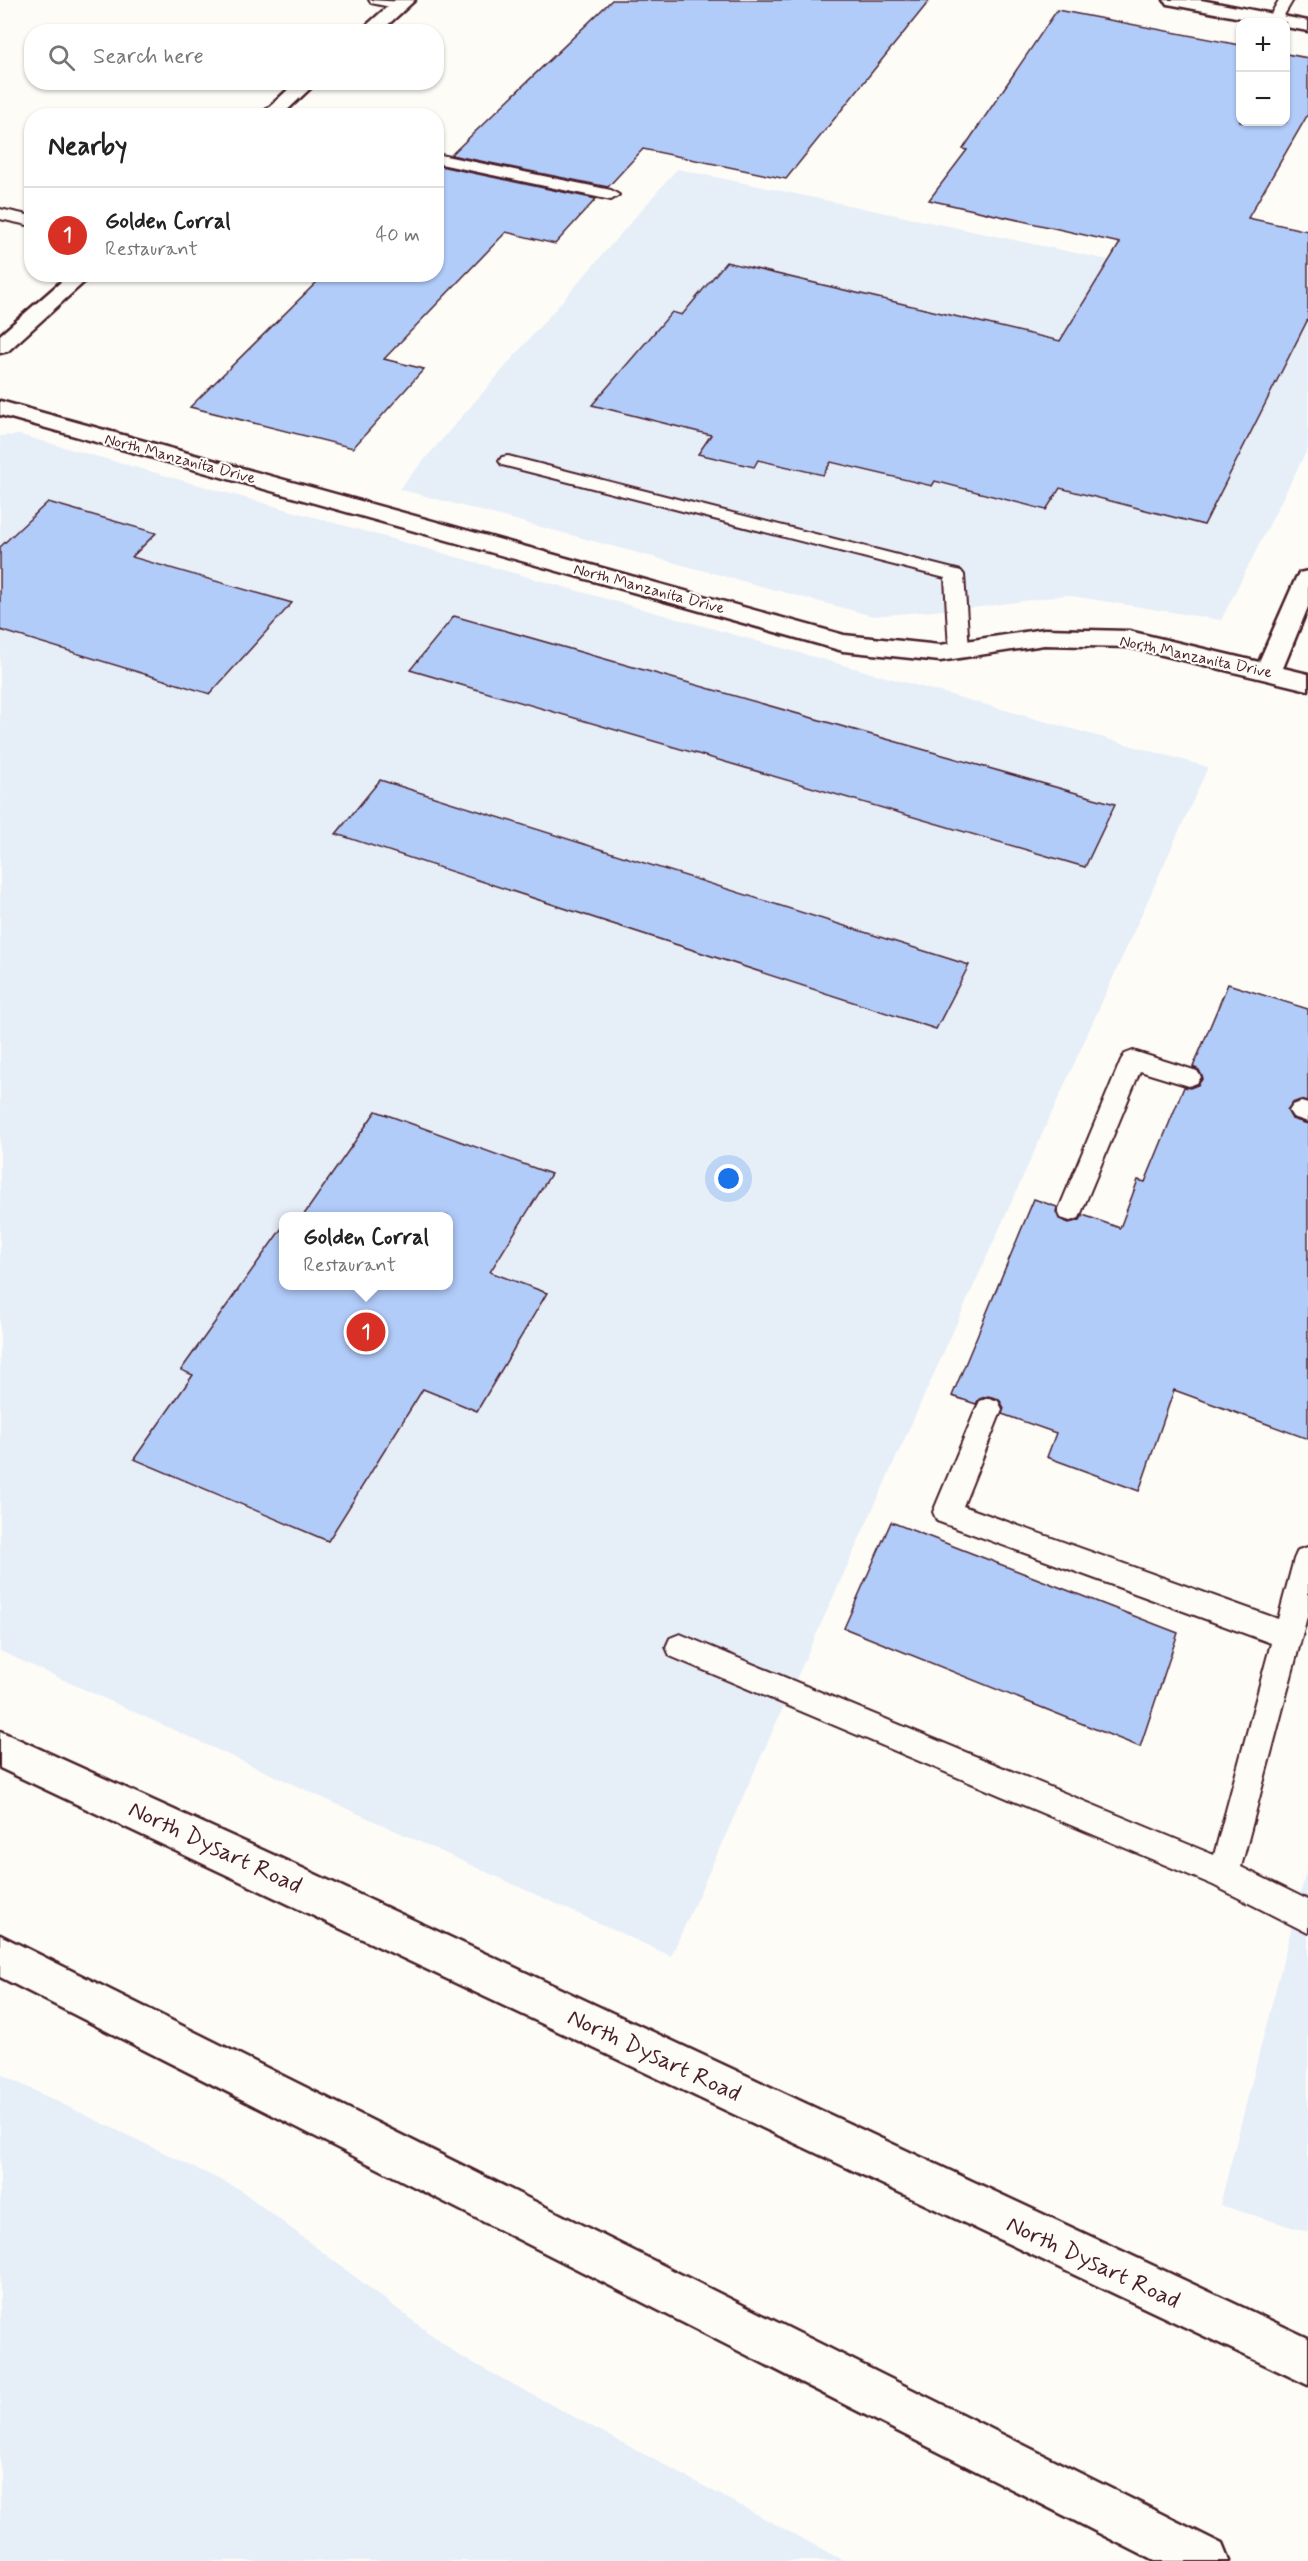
<!DOCTYPE html>
<html lang="en">
<head>
<meta charset="utf-8">
<style>
  body { margin:0; font-family:Mynerve,sans-serif; background:#f6f6f6; color:#222 }
  .controls { position:absolute; right:18px; top:18px; display:grid; overflow:hidden; border-radius:12px; box-shadow:0 2px 4px #0004 }
  .controls button { width:54px; height:54px; display:grid; place-items:center; padding:0; border:0; border-bottom:2px solid #e0e0e0; background:#fff; color:#222; font:30px sans-serif }
  .you { position:absolute; left:729px; top:1179px; width:21px; height:21px; margin:-15px; border:4px solid #fff; border-radius:50%; background:#1a73e8; box-shadow:0 0 0 9px #1a73e833 }
  .badge { display:grid; place-items:center; width:39px; height:39px; border-radius:50%; background:#d93025; color:#fff; font-size:20px; font-weight:700 }
  .pin { position:absolute; translate:-50% -50%; border:3px solid #fff; box-shadow:0 2px 6px #0006 }
  .popup { position:absolute; left:279px; top:1212px; width:174px; height:78px; box-sizing:border-box; display:grid; place-content:center; border-radius:12px; background:#fff; filter:drop-shadow(0 2px 4px #0005); font-size:20px; white-space:nowrap; color:#767676 }
  .popup b { font-size:22px; color:#222 }
  .popup::after { content:''; position:absolute; left:50%; top:100%; margin-left:-12px; border:12px solid transparent; border-top-color:#fff }
  .list { margin:0; padding:0; list-style:none }
  h2 { display:flex; justify-content:space-between; align-items:center; height:78px; margin:0; padding:0 24px; font-size:26px }
  h2 small { font-size:20px; font-weight:400; color:#767676 }
  .list li { display:grid; grid-template-columns:39px 1fr auto; gap:18px; align-items:center; box-sizing:border-box; height:96px; padding:0 24px; border-top:2px solid #e0e0e0 }
  .list b { display:block; font-size:22px; white-space:nowrap }
  .list p { margin:0; font-size:20px; white-space:nowrap; color:#767676 }
  .list em { font-size:20px; font-style:normal; color:#767676 }
  .icon { flex:none; width:33px; height:33px; fill:none; stroke:currentColor; stroke-width:2; stroke-linecap:round; stroke-linejoin:round }
  .map { position:relative; flex:none; width:1308px; height:2561px; overflow:hidden }
  .search { position:absolute; background:#fff; box-shadow:0 2px 4px #0004; left:24px; top:24px; width:420px; height:66px; display:flex; align-items:center; gap:15px; box-sizing:border-box; padding:0 21px; border-radius:24px; color:#767676; font-size:22px }
  .panel { position:absolute; background:#fff; box-shadow:0 2px 4px #0004; left:24px; top:108px; width:420px; height:174px; border-radius:24px }
  .map>svg:first-child { display:block }
  .built { fill:#e6eef8; fill-rule:evenodd }
  .building { fill:#b2ccfa; stroke:#4a1f2b; stroke-width:1.5 }
  .lines { fill:none; stroke-linecap:round; stroke-linejoin:round }
  .lane-casing { stroke:#4a1f2b; stroke-width:4 }
  .street-casing { stroke:#4a1f2b; stroke-width:5 }
  .primary-casing { stroke:#4a1f2b; stroke-width:5 }
  .lane { fill:#fdfcf7; fill-rule:evenodd }
  .street { fill:#fdfcf7; fill-rule:evenodd }
  .primary { fill:#fdfcf7; fill-rule:evenodd }
  .labels { text-anchor:middle; dominant-baseline:central; stroke-width:4.5; stroke-linejoin:round; paint-order:stroke }
  .far-street-label { font-size:16px; fill:#4a1f2b; stroke:#fdfcf7 }
  .near-street-label { font-size:24px; fill:#4a1f2b; stroke:#fdfcf7 }
</style>
</head>
<body>
<div class="map">
<svg width="1308" height="2561" viewBox="0 0 1308 2561">
  <rect width="100%" height="100%" fill="#fdfcf7"/>
  <filter id="ink" filterUnits="userSpaceOnUse"><feTurbulence type="fractalNoise" baseFrequency=".0167" numOctaves="2"/><feDisplacementMap in="SourceGraphic" scale="12" xChannelSelector="R" yChannelSelector="G"/><feConvolveMatrix kernelMatrix="1 2 1 2 8 2 1 2 1" color-interpolation-filters="sRGB"/></filter>
  <g filter="url(#ink)">
    <!-- built -->
    <path class="built" d="M677,169L1308,302V448L1221,620L1066,595L980,607L873,616L399,489Z
      M20,435L1208,767L671,1956L0,1651V436ZM284,1216H448V1286H284Z
      M1308,1864V2232L1220,2205Z
      M0,2074L239,2189L458,2355L844,2561H0Z"/>
    <!-- building -->
    <path class="building" d="M612,0H930L786,179L643,149L608,187L451,155Z
      M1057,10L1240,45V122H1286V54L1308,58V114L1248,218L1308,231V319L1204,525L1060,488L1046,510L935,481L932,486L831,462L823,475L758,460L754,467L698,454L711,435L592,405L672,312L682,315L726,262L1060,341L1120,243L929,200L967,150L963,149Z
      M440,166L596,199L555,244L506,232L384,359L424,369L353,448L190,407L325,274H436V169Z
      M48,502L156,533L132,557L292,603L210,694L0,630V547Z
      M454,616L1115,804L1085,867L410,670Z
      M380,780L969,965L936,1029L336,834Z
      M1228,984L1308,1009V1102L1300,1100L1292,1103L1287,1110L1292,1119L1308,1124V1439L1174,1390L1139,1491L1047,1457L1056,1433L1002,1414L1004,1408L999,1399L988,1396L979,1399L976,1404L952,1396L1034,1199L1057,1207L1056,1212L1059,1219L1069,1223L1080,1220L1083,1215L1120,1228L1138,1180L1145,1182L1184,1087L1190,1088L1198,1085L1203,1078L1199,1070L1193,1067Z
      M376,1111L551,1174L490,1272L547,1293L477,1411L423,1389L328,1541L134,1459L193,1375L181,1370L284,1225V1286H448V1216H303Z
      M891,1522L1178,1633L1140,1747L844,1628Z"/>
    <g class="lines">
      <defs>
        <path id="lane" d="M369,0L405,2L407,5L400,9L371,3Z
          M1279,0H1293L1280,22H1270L1268,19Z
          M436,154L611,190L619,195L611,200L436,163Z
          M0,209L32,216V226L0,219Z
          M508,456L961,571L964,575L969,650L966,654L959,656L952,654L949,650L945,578L502,465L499,461L502,457Z
          M1133,1051L1197,1071L1201,1077L1197,1083L1189,1086L1140,1071L1079,1218L1070,1221L1061,1218L1058,1211L1121,1060L1125,1054Z
          M1301,1102L1308,1104V1122L1293,1117L1289,1111L1293,1105Z
          M989,1398L998,1401L1002,1409L963,1506L1278,1619L1294,1559L1298,1550L1308,1547V1613L1241,1867L1308,1900V1933L1213,1885L670,1656L666,1647L670,1638L680,1634L1214,1855L1271,1643L937,1521L933,1512L976,1409L980,1401Z"/>
        <path id="street" d="M1164,0H1201L1308,21V31L1286,27V22H1262L1173,5L1167,4Z
          M0,401L844,635L940,645L1044,629L1129,631L1259,662L1296,578L1299,573L1308,571V607L1283,668L1308,674V690L1129,647L1044,645L940,661L843,651L0,415Z"/>
        <path id="primary" d="M395,0H415L380,32H359Z
          M296,82H317L281,116H260Z
          M70,274H93L8,351L0,353V335Z
          M0,1731L302,1868L1308,2338V2385L0,1768Z
          M0,1935L1222,2544L1229,2561H1154L0,1977Z"/>
      </defs>
      <!-- lane casing -->
      <use href="#lane" class="lane-casing"/>
      <!-- street casing -->
      <use href="#street" class="street-casing"/>
      <!-- primary casing -->
      <use href="#primary" class="primary-casing"/>
      <!-- lane -->
      <use href="#lane" class="lane"/>
      <!-- street -->
      <use href="#street" class="street"/>
      <!-- primary -->
      <use href="#primary" class="primary"/>
    </g>
  </g>
  <g class="labels">
    <!-- far-street labels -->
    <g class="far-street-label">
      <text transform="translate(180 459) rotate(15)">North Manzanita Drive</text>
      <text transform="translate(649 589) rotate(15)">North Manzanita Drive</text>
      <text transform="translate(1196 657) rotate(12)">North Manzanita Drive</text>
    </g>
    <!-- near-street labels -->
    <g class="near-street-label">
      <text transform="translate(215 1848) rotate(25)">North Dysart Road</text>
      <text transform="translate(654 2056) rotate(25)">North Dysart Road</text>
      <text transform="translate(1093 2263) rotate(25)">North Dysart Road</text>
    </g>
  </g>
</svg>
<div class="controls">
<button>+</button>
<button>−</button>
</div>
<div class="you"></div>
<div class="pin badge" style="left:366px;top:1332px">1</div>
<div class="popup"><b>Golden Corral</b>Restaurant</div>
<div class="search"><svg class="icon" aria-label="search" viewBox="0 0 24 24"><circle cx="10" cy="10" r="6"/><path d="M15 15l6 6"/></svg>Search here</div>
<section class="panel">
<h2>Nearby<small></small></h2>
<ul class="list">
<li><span class="badge">1</span><div><b>Golden Corral</b><p>Restaurant</p></div><em>40 m</em></li>
</ul>
</section>
</div>
</body>
</html>
